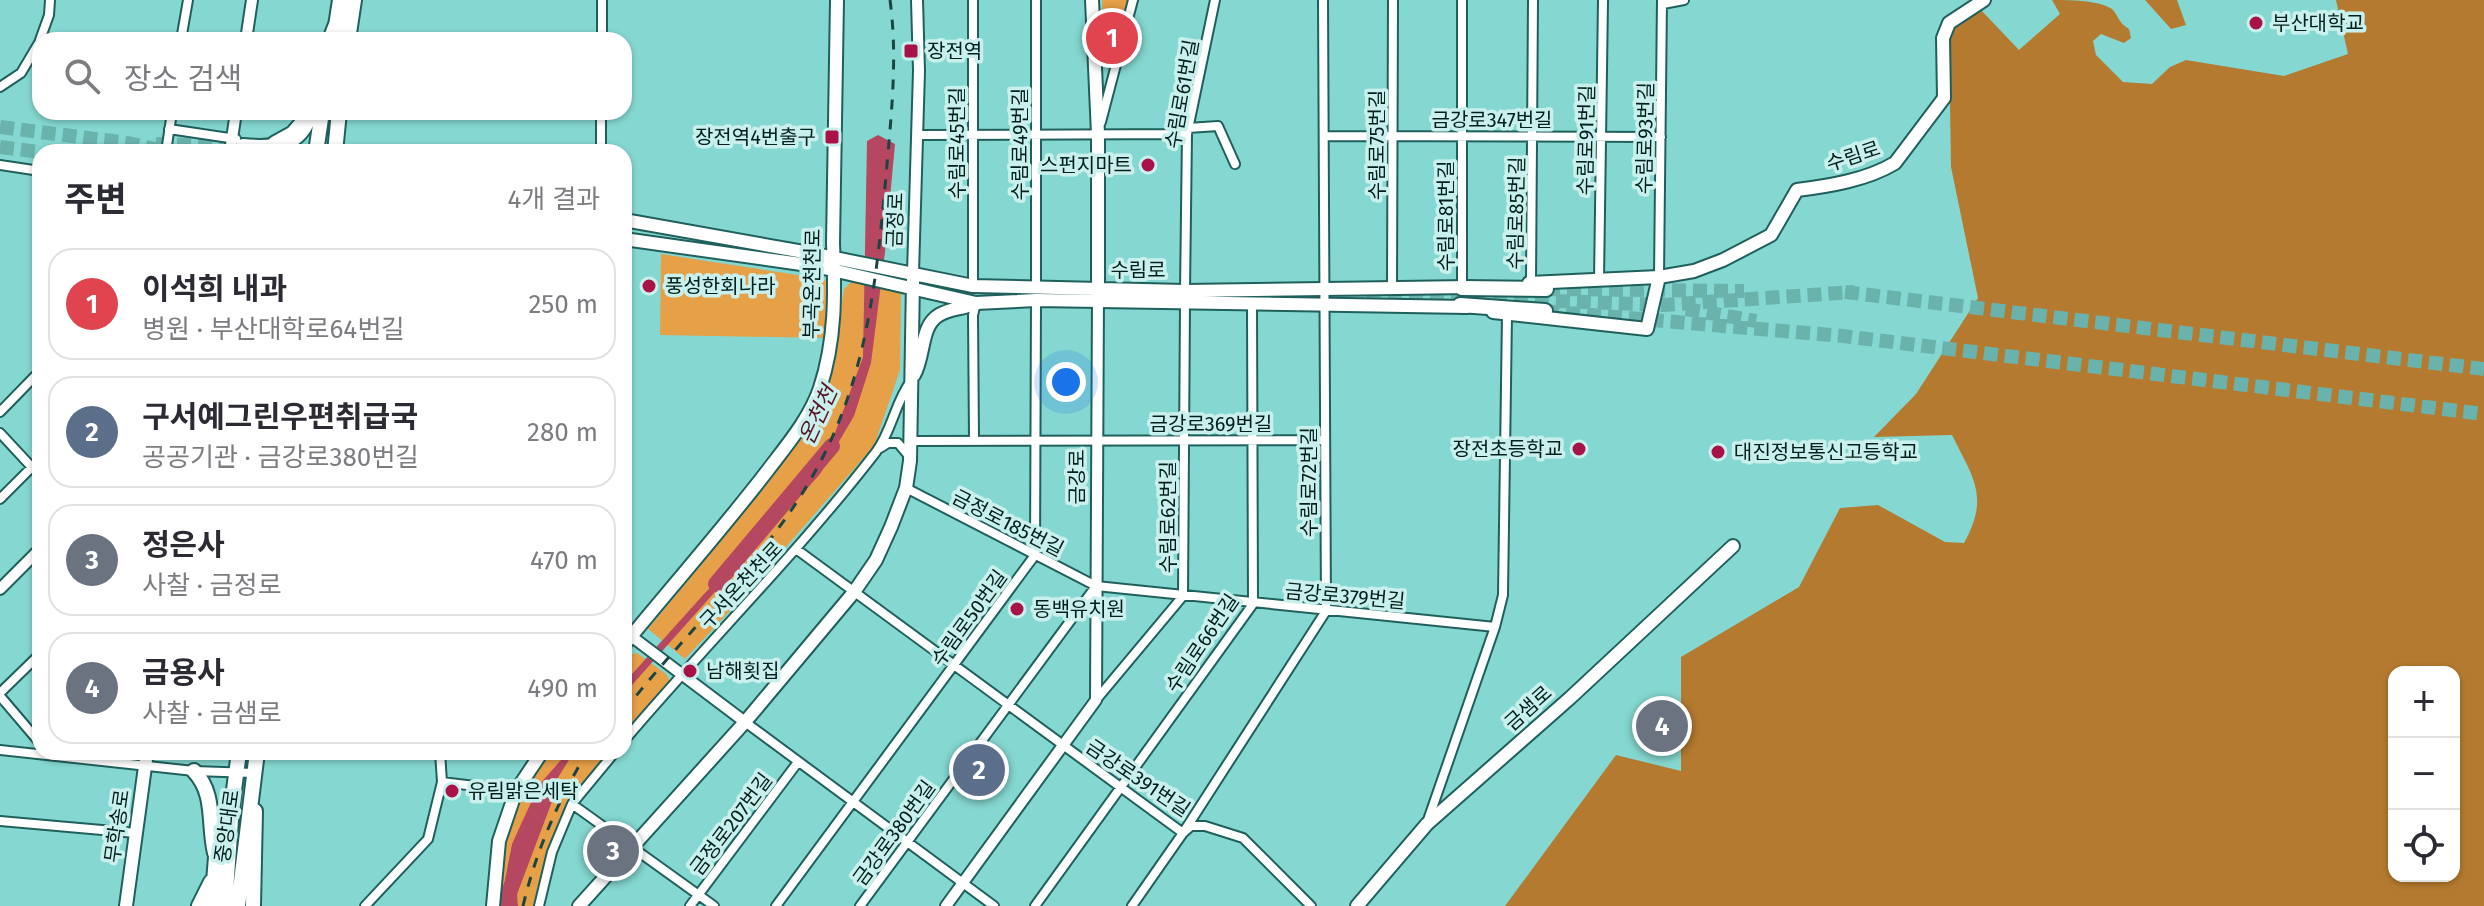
<!DOCTYPE html>
<html lang="ko">
<head>
<meta charset="utf-8">
<style>
  body { margin:0; font-family:"Fira Sans","Noto Sans KR",sans-serif; background:#f7f7f7; color:#2b2b33 }
  .controls { position:absolute; right:24px; bottom:24px; display:grid; overflow:hidden; border-radius:16px; box-shadow:0 2px 6px #0004 }
  .controls button { width:72px; height:72px; display:grid; place-items:center; padding:0; border:0; border-bottom:2px solid #e1e1e2; background:#fff; color:#2b2b33; font:40px sans-serif }
  .you { position:absolute; left:1066px; top:382px; width:28px; height:28px; margin:-20px; border:6px solid #fff; border-radius:50%; background:#1a73e8; box-shadow:0 0 0 12px #1a73e833 }
  .badge { display:grid; place-items:center; width:52px; height:52px; border-radius:50%; background:#db2777; color:#fff; font-size:26px; font-weight:700 }
  .pin { position:absolute; translate:-50% -50%; border:4px solid #fff; box-shadow:0 2px 8px #0006 }
  .list { margin:0; padding:0; list-style:none }
  h2 { display:flex; justify-content:space-between; align-items:center; height:104px; margin:0; padding:0 32px; font-size:34px }
  h2 small { font-size:26px; font-weight:400; color:#7c7c81 }
  .list li { display:grid; grid-template-columns:52px 1fr auto; gap:24px; align-items:center; box-sizing:border-box; height:112px; margin:0 16px 16px; padding:0 16px; border:2px solid #e1e1e2; border-radius:24px }
  .list b { display:block; font-size:30px; white-space:nowrap }
  .list p { margin:0; font-size:26px; white-space:nowrap; color:#7c7c81 }
  .list em { font-size:26px; font-style:normal; color:#7c7c81 }
  .icon { flex:none; width:44px; height:44px; fill:none; stroke:currentColor; stroke-width:2; stroke-linecap:round; stroke-linejoin:round }
  .map { position:relative; flex:none; width:2484px; height:906px; overflow:hidden }
  .search { position:absolute; background:#fff; box-shadow:0 2px 6px #0004; left:32px; top:32px; width:600px; height:88px; display:flex; align-items:center; gap:20px; box-sizing:border-box; padding:0 28px; border-radius:24px; color:#7c7c81; font-size:30px }
  .panel { position:absolute; background:#fff; box-shadow:0 2px 6px #0004; left:32px; top:144px; width:600px; height:616px; border-radius:24px }
  .map>svg:first-child { display:block }
  .green { fill:#e6a048 }
  .forest { fill:#b47a2f; fill-rule:evenodd }
  .water { fill:#b54860 }
  .lines { fill:none; stroke-linecap:round; stroke-linejoin:round }
  .river { stroke:#b54860; stroke-width:16 }
  .trunk-tunnel { stroke:#6ab3ad; stroke-width:14; stroke-dasharray:14 7; stroke-linecap:butt }
  .minor-casing { stroke:#1f605c; stroke-width:12 }
  .tertiary-casing { stroke:#1f605c; stroke-width:14 }
  .secondary-casing { stroke:#1f605c; stroke-width:16 }
  .primary-casing { stroke:#1f605c; stroke-width:18 }
  .trunk-casing { stroke:#1f605c; stroke-width:18 }
  .minor { stroke:#fff; stroke-width:8 }
  .tertiary { stroke:#fff; stroke-width:10 }
  .secondary { stroke:#fff; stroke-width:12 }
  .primary { stroke:#fff; stroke-width:14 }
  .trunk { stroke:#fff; stroke-width:14 }
  .rail { stroke:#1b4542; stroke-width:3; stroke-dasharray:10 10; stroke-linecap:butt }
  .poi-dot { fill:#a81246; stroke:#c9f0ec; stroke-width:3 }
  .labels { text-anchor:middle; dominant-baseline:central; stroke-width:7; stroke-linejoin:round; paint-order:stroke }
  .poi-label { font-size:20px; fill:#001f1d; stroke:#c9f0ec; text-anchor:start }
  .street-label { font-size:20px; fill:#001f1d; stroke:#c9f0ec }
  .water-label { font-size:22px; font-style:italic; fill:#591125; stroke:#c9f0ec }
</style>
</head>
<body>
<div class="map">
<svg width="2484" height="906" viewBox="0 0 2484 906">
  <rect width="100%" height="100%" fill="#85d8d1"/>
  <!-- green -->
  <path class="green" d="M1102,0H1128L1122,23H1103Z
    M661,254L824,279L831,288L826,338L660,335Z
    M852,281L895,289L901,294L900,370L874,446L738,602L685,659L648,629L705,560L805,428L836,342L844,289Z
    M637,653L666,674L670,681L624,735V661L631,654Z
    M548,752H610L563,818L538,885L533,906H497L504,838L517,795Z"/>
  <!-- forest -->
  <path class="forest" d="M2052,0C2070,0 2098,0 2112,9C2120,18 2117,21 2129,29L2131,38L2124,43L2101,34L2093,41L2096,55L2123,82L2152,84L2170,67L2186,60L2284,76L2348,54L2336,0H2484V906H1505L1616,755L1681,771V657L1799,587L1840,508L1878,505L1945,542L1964,543C1990,496 1973,478 1952,435L1874,437L1916,394L1978,298L1951,167L1949,41L1955,26L1981,10L2019,50L2060,14ZM2394,672H2454V876H2394Z
    M2145,0H2177L2186,25L2171,29Z"/>
  <!-- water -->
  <path class="water" d="M878,135L895,144L885,252L871,363L854,416L820,474L624,694V684L633,673L704,594L781,517L829,449L863,357L867,141Z
    M568,752H574C547,794 511,854 518,906H500L512,844L539,785Z"/>
  <g class="lines">
    <!-- river -->
    <path class="river" d="M716,584L832,446
      M504,906L546,795"/>
    <!-- trunk-tunnel -->
    <path class="trunk-tunnel" d="M0,127L128,143L168,152
      M156,144L243,146
      M0,147L40,152
      M848,269L903,277
      M1546,289L1744,291
      M1845,292L2484,369
      M1367,294L1663,305L1854,292
      M1686,309L1756,321
      M1545,311L1843,336L2484,414"/>
    <defs>
      <path id="minor" d="M602,0V40
        M1036,0V287
        M1462,0V288
        M1663,4L1684,0
        M40,40L49,15L50,0
        M181,40L188,0
        M0,87L21,73L40,41
        M1101,122L1133,0
        M1188,128L1218,126L1235,164
        M169,129L236,139
        M918,135L1187,134
        M1324,136L1661,137
        M273,141L291,131L305,115
        M166,152L172,112
        M601,152V112
        M0,165L40,171
        M1659,277L1662,0
        M1599,280L1603,0
        M1531,282L1533,0
        M973,286V0
        M1392,289L1393,0
        M1185,291L1187,134L1215,0
        M0,412L40,371
        M0,433L40,476
        M974,440L973,315L976,303
        M912,441L1325,440
        M880,448L888,443H898L908,455
        M906,488L1096,586L1495,627
        M0,499L40,459
        M796,549L1183,833L1191,826H1205L1243,838L1311,906
        M0,693L40,654
        M0,696L40,743
        M1096,700L1183,596L1185,303
        M745,722L994,906
        M624,741C707,643 798,553 876,452C892,431 895,402 911,381
        M0,750L194,771L254,773
        M442,782L516,791
        M572,804L714,906
        M1428,820L1495,627L1503,595L1507,315L1511,311
        M0,821L136,833
        M365,906L428,839L442,782L440,752
        M539,906L552,852L572,804L615,752
        M690,906L798,762
        M776,906L1035,555L1036,300
        M860,906L1096,586
        M1035,906L1253,604L1252,305
        M1132,906L1183,833L1326,611L1323,0"/>
      <path id="tertiary" d="M246,40L252,0
        M230,152L236,112
        M913,273L919,71L917,0
        M0,589L40,549
        M631,636L745,722
        M946,906L1096,700L1098,296"/>
      <path id="secondary" d="M1092,0L1098,134V290
        M624,220L815,254L973,286L1185,291L1470,287
        M624,239L815,266L976,303L1036,300L1467,307
        M1529,283L1659,277L1694,271L1723,260L1771,235L1797,190C1829,186 1867,180 1895,163L1944,98L1943,38L1949,23L1984,0
        M1493,312L1647,329L1659,277
        M914,375C925,356 920,326 939,315C949,309 960,309 971,305
        M624,645C672,586 722,530 768,470C787,445 810,418 820,388C836,339 835,293 833,243L837,0
        M126,906L147,752
        M493,906L499,841L516,791L542,752
        M579,906L745,722L854,592L876,560L891,527L906,488L910,461L913,280
        M1357,906L1427,824L1570,698L1733,546"/>
      <path id="primary" d="M334,39L340,0
        M348,40L354,0
        M316,152L322,112
        M335,152L339,112
        M194,771C216,794 208,824 215,853
        M199,906L211,882
        M212,906L216,857L223,832
        M225,906L232,805L239,752
        M238,906L257,752
        M253,906L255,811"/>
      <path id="trunk" d="M330,40L335,27
        M243,146C274,149 301,147 311,112
        M1462,288L1546,289
        M1460,305L1545,311"/>
    </defs>
    <!-- minor casing -->
    <use href="#minor" class="minor-casing"/>
    <!-- tertiary casing -->
    <use href="#tertiary" class="tertiary-casing"/>
    <!-- secondary casing -->
    <use href="#secondary" class="secondary-casing"/>
    <!-- primary casing -->
    <use href="#primary" class="primary-casing"/>
    <!-- trunk casing -->
    <use href="#trunk" class="trunk-casing"/>
    <!-- minor -->
    <use href="#minor" class="minor"/>
    <!-- tertiary -->
    <use href="#tertiary" class="tertiary"/>
    <!-- secondary -->
    <use href="#secondary" class="secondary"/>
    <!-- primary -->
    <use href="#primary" class="primary"/>
    <!-- trunk -->
    <use href="#trunk" class="trunk"/>
    <!-- rail -->
    <path class="rail" d="M624,711C680,639 748,577 798,500C865,397 875,295 886,176C891,117 898,59 890,0
      M523,906C536,851 558,801 587,752"/>
  </g>
  <!-- markers -->
  <g class="poi-dot">
    <circle cx="2256" cy="23" r="8"/>
    <rect x="903" y="43" width="16" height="16" rx="4"/>
    <rect x="824" y="129" width="16" height="16" rx="4"/>
    <circle cx="1148" cy="165" r="8"/>
    <circle cx="649" cy="286" r="8"/>
    <circle cx="1579" cy="449" r="8"/>
    <circle cx="1718" cy="452" r="8"/>
    <circle cx="1017" cy="609" r="8"/>
    <circle cx="690" cy="671" r="8"/>
    <circle cx="452" cy="791" r="8"/>
  </g>
  <g class="labels">
    <!-- poi labels -->
    <g class="poi-label">
      <text x="2272" y="23">부산대학교</text>
      <text x="927" y="51">장전역</text>
      <text x="816" y="137" text-anchor="end">장전역4번출구</text>
      <text x="1132" y="165" text-anchor="end">스펀지마트</text>
      <text x="665" y="286">풍성한회나라</text>
      <text x="1563" y="449" text-anchor="end">장전초등학교</text>
      <text x="1734" y="452">대진정보통신고등학교</text>
      <text x="1033" y="609">동백유치원</text>
      <text x="706" y="671">남해횟집</text>
      <text x="468" y="791">유림맑은세탁</text>
    </g>
    <!-- street labels -->
    <g class="street-label">
      <text transform="translate(1182 94) rotate(-80)">수림로61번길</text>
      <text x="1492" y="120">금강로347번길</text>
      <text transform="translate(1645 138) rotate(-89)">수림로93번길</text>
      <text transform="translate(1586 140) rotate(-89)">수림로91번길</text>
      <text transform="translate(957 143) rotate(-90)">수림로45번길</text>
      <text transform="translate(1020 144) rotate(-90)">수림로49번길</text>
      <text transform="translate(1377 145) rotate(-90)">수림로75번길</text>
      <text transform="translate(1853 156) rotate(-18)">수림로</text>
      <text transform="translate(1516 213) rotate(-89)">수림로85번길</text>
      <text transform="translate(1446 216) rotate(-90)">수림로81번길</text>
      <text transform="translate(895 220) rotate(-88)">금정로</text>
      <text x="1138" y="270">수림로</text>
      <text transform="translate(812 284) rotate(-89)">부곡온천천로</text>
      <text x="1211" y="424">금강로369번길</text>
      <text transform="translate(1077 477) rotate(-90)">금강로</text>
      <text transform="translate(1309 482) rotate(-90)">수림로72번길</text>
      <text transform="translate(1168 517) rotate(-90)">수림로62번길</text>
      <text transform="translate(1008 523) rotate(27)">금정로185번길</text>
      <text transform="translate(741 585) rotate(-47)">구서온천천로</text>
      <text transform="translate(1345 596) rotate(5)">금강로379번길</text>
      <text transform="translate(969 618) rotate(-54)">수림로50번길</text>
      <text transform="translate(1202 643) rotate(-56)">수림로66번길</text>
      <text transform="translate(1528 708) rotate(-42)">금샘로</text>
      <text transform="translate(1138 778) rotate(34)">금강로391번길</text>
      <text transform="translate(731 824) rotate(-53)">금정로207번길</text>
      <text transform="translate(117 826) rotate(-82)">무학송로</text>
      <text transform="translate(227 826) rotate(-82)">중앙대로</text>
      <text transform="translate(894 833) rotate(-54)">금강로380번길</text>
    </g>
    <!-- water labels -->
    <g class="water-label">
      <text transform="translate(818 415) rotate(-65)">온천천</text>
    </g>
  </g>
</svg>
<div class="controls">
<button>+</button>
<button>−</button>
<button><svg class="icon" aria-label="locate" viewBox="0 0 24 24"><circle cx="12" cy="12" r="6"/><path d="M12 2v4M12 18v4M2 12h4M18 12h4"/></svg></button>
</div>
<div class="you"></div>
<div class="pin badge" style="left:1112px;top:38px;background:#e0444e">1</div>
<div class="pin badge" style="left:979px;top:770px;background:#5c6f8a">2</div>
<div class="pin badge" style="left:613px;top:851px;background:#6b7280">3</div>
<div class="pin badge" style="left:1662px;top:726px;background:#6b7280">4</div>
<div class="search"><svg class="icon" aria-label="search" viewBox="0 0 24 24"><circle cx="10" cy="10" r="6"/><path d="M15 15l6 6"/></svg>장소 검색</div>
<section class="panel">
<h2>주변<small>4개 결과</small></h2>
<ul class="list">
<li><span class="badge" style="background:#e0444e">1</span><div><b>이석희 내과</b><p>병원 · 부산대학로64번길</p></div><em>250 m</em></li>
<li><span class="badge" style="background:#5c6f8a">2</span><div><b>구서예그린우편취급국</b><p>공공기관 · 금강로380번길</p></div><em>280 m</em></li>
<li><span class="badge" style="background:#6b7280">3</span><div><b>정은사</b><p>사찰 · 금정로</p></div><em>470 m</em></li>
<li><span class="badge" style="background:#6b7280">4</span><div><b>금용사</b><p>사찰 · 금샘로</p></div><em>490 m</em></li>
</ul>
</section>
</div>
</body>
</html>
